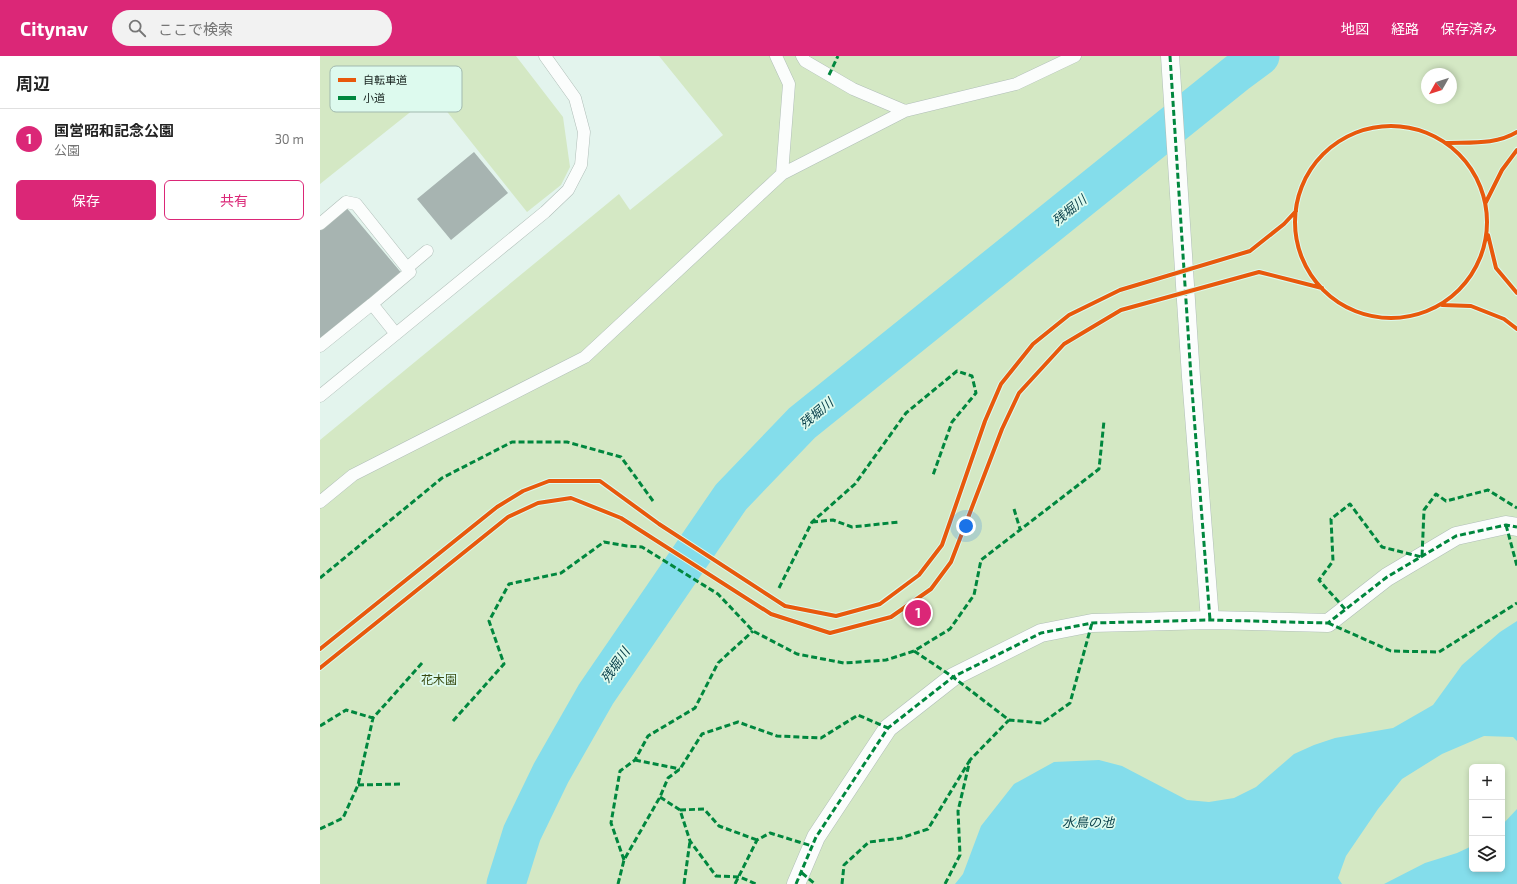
<!DOCTYPE html>
<html lang="ja">
<head>
<meta charset="utf-8">
<style>
  body { margin:0; font-family:"Exo 2","Noto Sans JP",sans-serif; background:#f2f2f2; color:#222 }
  .controls { position:absolute; right:12px; bottom:12px; display:grid; overflow:hidden; border-radius:6px; box-shadow:0 2px 6px #0003 }
  .controls button { width:36px; height:36px; display:grid; place-items:center; padding:0; border:0; border-bottom:1px solid #e0e0e0; background:#fff; color:#222; font:20px sans-serif }
  .compass { position:absolute; left:1101px; top:12px; width:36px; height:36px; border-radius:50%; background:#fff; box-shadow:0 2px 6px #0003; rotate:231deg }
  .you { position:absolute; left:646px; top:470px; width:14px; height:14px; margin:-10px; border:3px solid #fff; border-radius:50%; background:#1a73e8; box-shadow:0 0 0 6px #1a73e833 }
  .badge { display:grid; place-items:center; width:26px; height:26px; border-radius:50%; background:#db2777; color:#fff; font-size:13px; font-weight:700 }
  .pin { position:absolute; translate:-50% -50%; border:2px solid #fff; box-shadow:0 1px 4px #0006 }
  .list { margin:0; padding:0; list-style:none }
  h2 { display:flex; justify-content:space-between; align-items:center; height:52px; margin:0; padding:0 16px; font-size:17px }
  h2 small { font-size:13px; font-weight:400; color:#767676 }
  .list li { display:grid; grid-template-columns:26px 1fr auto; gap:12px; align-items:center; box-sizing:border-box; height:60px; padding:0 16px; border-top:1px solid #e0e0e0 }
  .list b { display:block; font-size:15px; white-space:nowrap }
  .list p { margin:0; font-size:13px; white-space:nowrap; color:#767676 }
  .list em { font-size:13px; font-style:normal; color:#767676 }
  .actions { display:flex; gap:8px; padding:12px 16px }
  .actions a { flex:1; padding:9px 0; border:1px solid #db2777; border-radius:6px; text-align:center; font-size:14px; color:#db2777 }
  .actions .main { background:#db2777; color:#fff }
  .icon { flex:none; width:22px; height:22px; fill:none; stroke:currentColor; stroke-width:2; stroke-linecap:round; stroke-linejoin:round }
  .map { position:relative; flex:none; width:1197px; height:828px; overflow:hidden }
  header { display:flex; align-items:center; gap:24px; box-sizing:border-box; height:56px; padding:0 20px; background:#db2777; color:#fff }
  header strong { font-size:19px }
  nav { display:flex; gap:22px; margin-inline-start:auto; font-size:14px }
  .search { width:280px; height:36px; background:#f2f2f2; display:flex; align-items:center; gap:10px; box-sizing:border-box; padding:0 14px; border-radius:22px; color:#767676; font-size:15px }
  main { display:flex }
  aside { flex:1; background:#fff }
  .map>svg:first-child { display:block }
  .green { fill:#d4e8c4; fill-rule:evenodd }
  .water { fill:#84ddeb }
  .lines { fill:none; stroke-linecap:round; stroke-linejoin:round }
  .river { stroke:#84ddeb; stroke-width:39 }
  .building { fill:#a7b4b1 }
  .service-casing { stroke:#b0beb8; stroke-width:13 }
  .pedestrian-casing { stroke:#b0beb8; stroke-width:19 }
  .service { stroke:#fbfdfc; stroke-width:12 }
  .pedestrian { stroke:#fbfdfc; stroke-width:18 }
  .quiet { stroke:#00873e; stroke-width:3; stroke-dasharray:6 3; stroke-linecap:butt }
  .cycleway-casing { stroke:#ddfaee; stroke-width:6 }
  .cycleway { stroke:#e8590c; stroke-width:4 }
  .labels { text-anchor:middle; dominant-baseline:central; stroke-width:3.5; stroke-linejoin:round; paint-order:stroke }
  .park-label { font-size:12px; fill:#384a10; stroke:#ddfaee }
  .water-label { font-size:13px; font-style:italic; fill:#0b424c; stroke:#ddfaee }
  .key { fill:#ddfaee; stroke:#a1b9af; stroke-width:1 }
  .key-label { font-size:11px; fill:#15201c }
</style>
</head>
<body>
<header>
<strong>Citynav</strong>
<div class="search"><svg class="icon" aria-label="search" viewBox="0 0 24 24"><circle cx="10" cy="10" r="6"/><path d="M15 15l6 6"/></svg>ここで検索</div>
<nav><a>地図</a><a>経路</a><a>保存済み</a></nav>
</header>
<main>
<aside>
<h2>周辺<small></small></h2>
<ul class="list">
<li><span class="badge">1</span><div><b>国営昭和記念公園</b><p>公園</p></div><em>30 m</em></li>
</ul>
<div class="actions"><a class="main">保存</a><a>共有</a></div>
</aside>
<div class="map">
<svg width="1197" height="828" viewBox="0 0 1197 828">
  <rect width="100%" height="100%" fill="#e3f4ed"/>
  <!-- green -->
  <path class="green" d="M0,0H196L243,61L250,111L241,129L207,156L113,38L0,128Z
    M339,0H1197V828H0V384L299,138L310,154L403,79ZM1107,18H1131V42H1107ZM1152,711H1182V813H1152Z"/>
  <!-- water -->
  <path class="water" d="M1197,565V685L1193,681L1164,680L1122,698L1082,723L1058,753L1026,800L1018,822L1022,828H635L643,818L661,770L694,728L734,706L779,704L802,710L867,744L889,746L914,742L936,731L974,698L994,689L1015,682L1073,672L1113,649L1142,609L1180,576Z
    M1197,753V828H1064L1105,807L1137,797L1152,790V813H1182V769Z"/>
  <g class="lines">
    <!-- river -->
    <path class="river" d="M186,828L202,777L231,717L276,638L411,441L482,367L917,17L940,0"/>
  </g>
  <!-- building -->
  <path class="building" d="M154,96L188,137L131,184L97,143Z
    M25,150L84,220L0,289V171Z"/>
  <g class="lines">
    <defs>
      <path id="service" d="M456,0L469,28L462,118
        M482,0L485,5L533,33L585,55
        M0,168L26,146L36,148L87,212L107,195
        M52,248L90,216L87,212
        M0,290L52,248L76,278
        M0,340L225,156L248,134L261,109L264,76L255,42L225,0
        M0,446L33,419L265,301L462,118L585,55L696,28L755,0"/>
      <path id="pedestrian" d="M850,0L871,321L890,564
        M476,828L496,781L568,672L633,621L721,577L772,567L890,564L1008,567L1067,521L1136,480L1186,469L1197,471"/>
    </defs>
    <!-- service casing -->
    <use href="#service" class="service-casing"/>
    <!-- pedestrian casing -->
    <use href="#pedestrian" class="pedestrian-casing"/>
    <!-- service -->
    <use href="#service" class="service"/>
    <!-- pedestrian -->
    <use href="#pedestrian" class="pedestrian"/>
    <!-- quiet -->
    <path class="quiet" d="M850,0L871,321L890,564
      M509,19L518,0
      M694,453L700,473
      M492,466L513,464L532,471L579,466
      M1186,469L1197,510
      M0,522L122,422L192,386H247L301,401L333,445
      M459,532L492,466L535,428L586,357L637,315L652,320L656,337L632,366L613,419
      M1025,553L999,524L1013,505L1011,463L1030,448L1062,491L1102,501L1104,454L1116,438L1126,445L1168,434L1197,452
      M1008,567L1071,595L1119,596L1197,547
      M594,595L633,621L689,664L722,667L750,647L772,567
      M133,665L184,608L169,565L189,528L241,517L284,486L307,490L322,491L398,538L433,575L477,598L524,607L566,604L594,595L630,573L654,539L661,504L779,413L784,365
      M0,670L26,654L53,662
      M315,704L360,713
      M38,729L81,728
      M340,741L360,754L370,785L396,820L420,821L436,828
      M360,754L384,753L399,770L437,784
      M0,773L23,762L38,729L53,662L103,606
      M304,804L291,767L300,715L315,704L328,680L375,652L398,607L433,575
      M482,817L495,828
      M298,828L304,804L340,741L348,722L360,713L382,678L418,666L457,680L501,682L538,659L568,672
      M364,828L370,785
      M415,828L437,784L450,777L492,790
      M476,828L496,781L568,672L633,621L721,577L772,567L890,564L1008,567L1067,521L1136,480L1186,469L1197,471
      M522,828L524,809L549,786L581,782L608,773L650,704
      M625,828L640,799L638,755L650,704L689,664"/>
    <defs>
      <path id="cycleway" d="M975 166a96 96 0 1 1 192 0a96 96 0 1 1-192 0Z
        M1126,87C1150,86 1176,89 1197,76
        M1166,146L1182,114L1197,94
        M1168,179L1176,212L1197,237
        M1122,249L1151,250L1184,263L1197,273
        M0,593L177,451L203,435L229,425H280L339,468L465,550L516,560L560,548L599,519L622,489L665,365L681,328L713,288L749,259L800,234L930,195L964,168L976,155
        M0,612L188,461L218,447L251,442L301,462L451,558L510,577L571,561L611,533L631,506L682,373L699,337L744,288L801,254L939,216L1002,232"/>
    </defs>
    <!-- cycleway casing -->
    <use href="#cycleway" class="cycleway-casing"/>
    <!-- cycleway -->
    <use href="#cycleway" class="cycleway"/>
  </g>
  <g class="labels">
    <!-- park labels -->
    <g class="park-label">
      <text x="119" y="623">花木園</text>
    </g>
    <!-- water labels -->
    <g class="water-label">
      <text transform="translate(749 154) rotate(-39)">残堀川</text>
      <text transform="translate(496 357) rotate(-40)">残堀川</text>
      <text transform="translate(295 609) rotate(-55)">残堀川</text>
      <text x="768" y="766">水鳥の池</text>
    </g>
  </g>
  <!-- legend -->
  <rect x="10" y="10" width="132" height="46" rx="6" class="key"/>
  <rect x="18" y="22" width="18" height="4" fill="#e8590c"/>
  <rect x="18" y="40" width="18" height="4" fill="#00873e"/>
  <g class="key-label">
    <text x="43" y="28">自転車道</text>
    <text x="43" y="46">小道</text>
  </g>
</svg>
<div class="controls">
<button>+</button>
<button>−</button>
<button><svg class="icon" aria-label="layers" viewBox="0 0 24 24"><path d="M12 4l9 5-9 5-9-5zM3 14l9 5 9-5"/></svg></button>
</div>
<svg class="compass" viewBox="-18 -18 36 36"><path d="M0-13l5 13h-10z" fill="#e53935"/><path d="M0 13l5-13h-10z" fill="#767676"/></svg>
<div class="you"></div>
<div class="pin badge" style="left:598px;top:557px">1</div>
</div>
</main>
</body>
</html>
